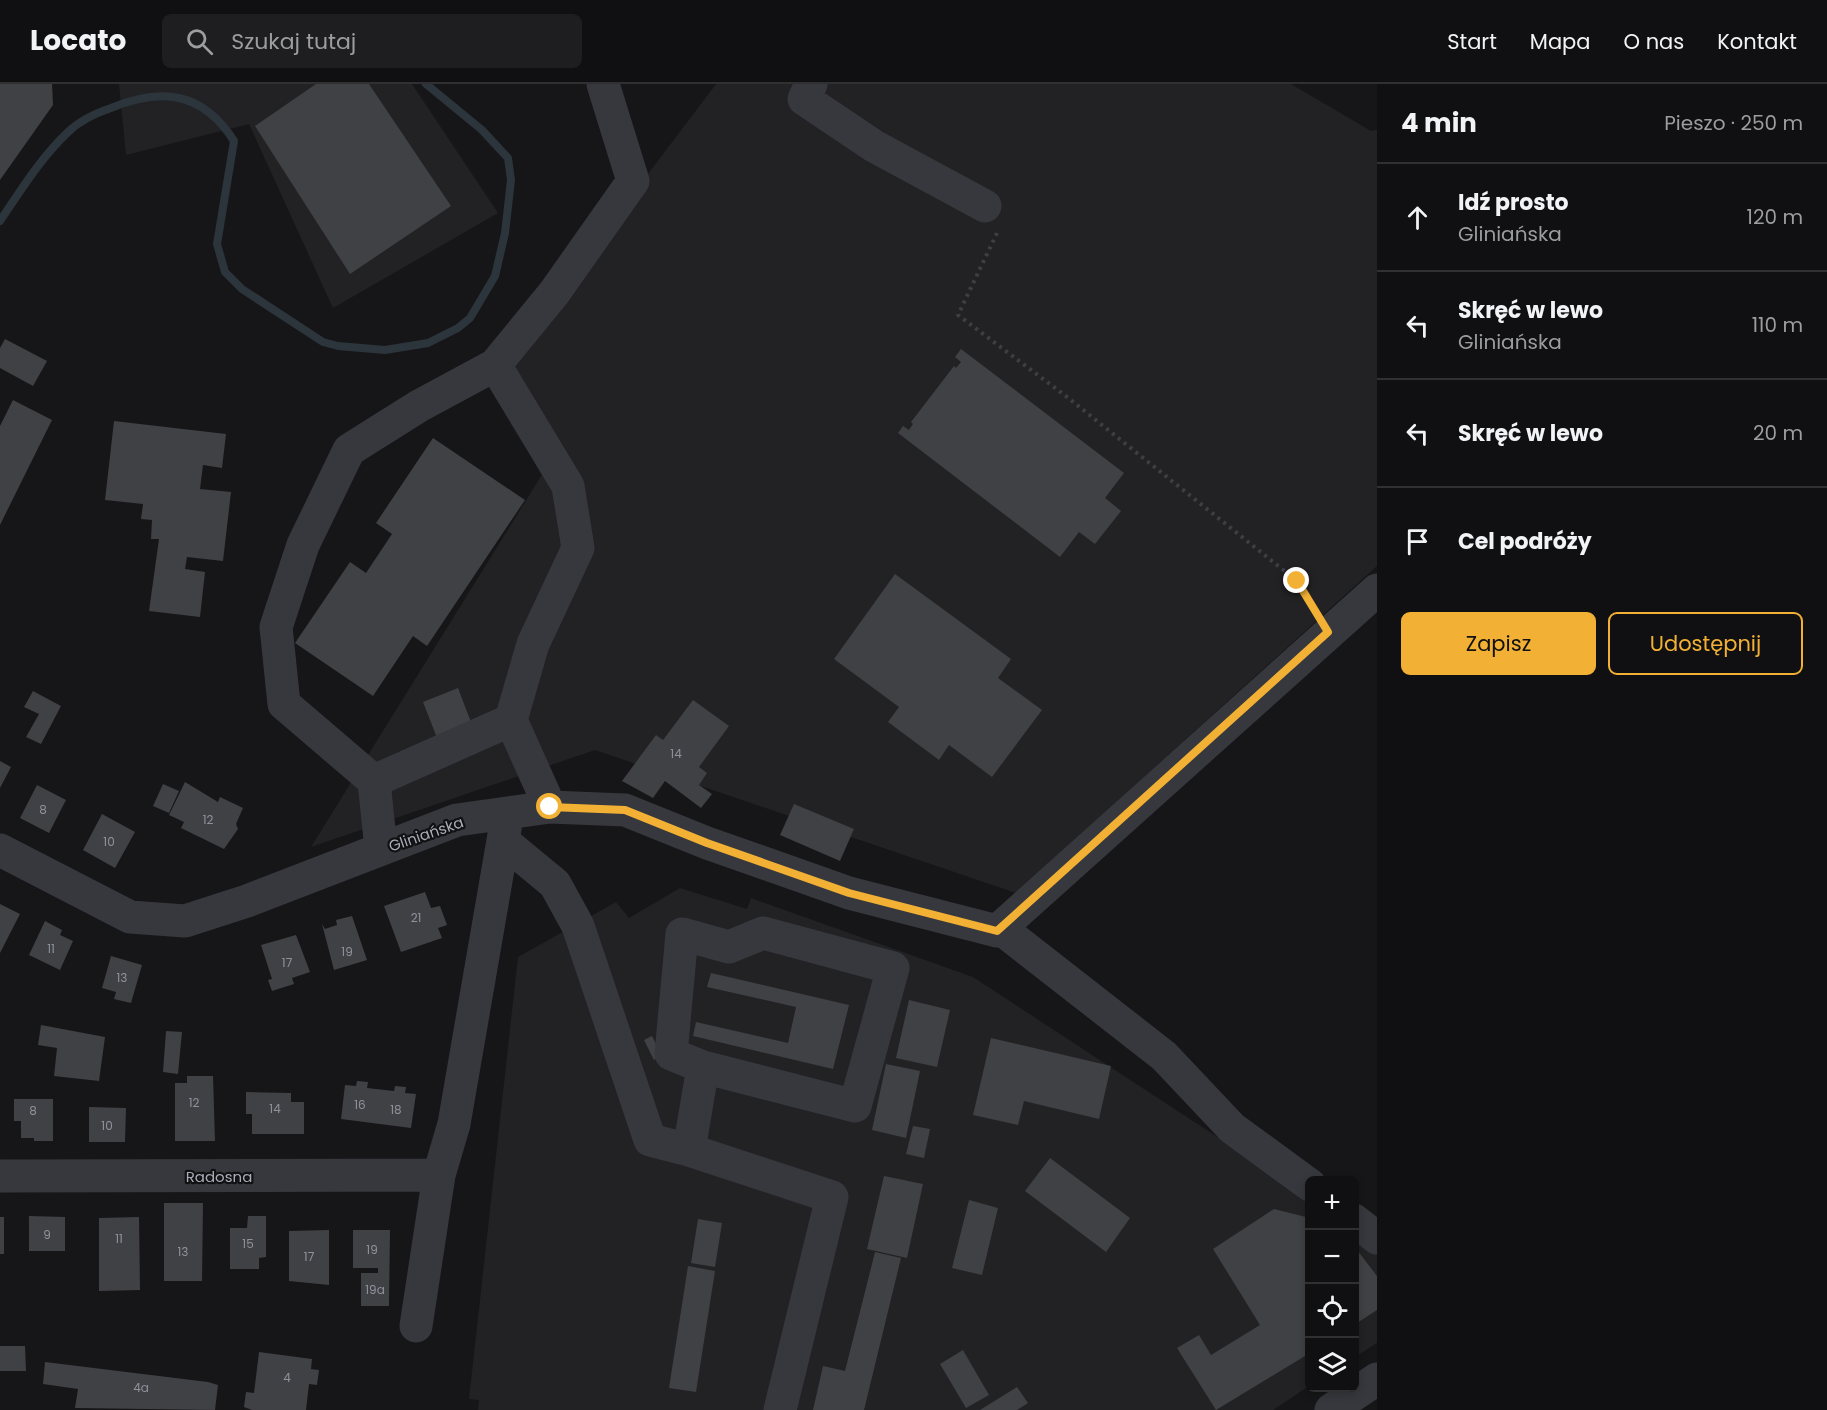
<!DOCTYPE html>
<html lang="pl">
<head>
<meta charset="utf-8">
<style>
  body { margin:0; font-family:Poppins,sans-serif; background:#1e1e20; color:#f1f3f6 }
  .controls { position:absolute; right:18px; bottom:18px; display:grid; overflow:hidden; border-radius:9px; box-shadow:0 3px 9px #0003 }
  .controls button { width:54px; height:54px; display:grid; place-items:center; padding:0; border:0; border-bottom:2px solid #303032; background:#101012; color:#f1f3f6; font:30px sans-serif }
  .stop { position:absolute; width:18px; height:18px; margin:-14px; border:4px solid #f2b134; border-radius:50%; background:#fff }
  .stop.end { background:#f2b134; border-color:#fff; box-shadow:0 2px 6px #0008 }
  .list { margin:0; padding:0; list-style:none }
  h2 { display:flex; justify-content:space-between; align-items:center; height:78px; margin:0; padding:0 24px; font-size:26px }
  h2 small { font-size:20px; font-weight:400; color:#9c9d9f }
  .list li { display:grid; grid-template-columns:39px 1fr auto; gap:18px; align-items:center; box-sizing:border-box; height:108px; padding:0 24px; border-top:2px solid #303032 }
  .list b { display:block; font-size:22px; white-space:nowrap }
  .list p { margin:0; font-size:20px; white-space:nowrap; color:#9c9d9f }
  .list em { font-size:20px; font-style:normal; color:#9c9d9f }
  .actions { display:flex; gap:12px; padding:18px 24px }
  .actions a { flex:1; padding:14px 0; border:2px solid #f2b134; border-radius:9px; text-align:center; font-size:21px; color:#f2b134 }
  .actions .main { background:#f2b134; color:#111 }
  .icon { flex:none; width:33px; height:33px; fill:none; stroke:currentColor; stroke-width:2; stroke-linecap:round; stroke-linejoin:round }
  .map { position:relative; flex:none; width:1377px; height:1326px; overflow:hidden }
  header { display:flex; align-items:center; gap:36px; box-sizing:border-box; height:84px; padding:0 30px; background:#101012; border-bottom:2px solid #303032 }
  header strong { font-size:28px }
  nav { display:flex; gap:33px; margin-inline-start:auto; font-size:21px }
  .search { width:420px; height:54px; background:#1e1e20; display:flex; align-items:center; gap:15px; box-sizing:border-box; padding:0 21px; border-radius:9px; color:#9c9d9f; font-size:22px }
  main { display:flex }
  aside { flex:1; background:#101012 }
  .map>svg:first-child { display:block }
  .built { fill:#222225 }
  .lines { fill:none; stroke-linecap:round; stroke-linejoin:round }
  .stream { stroke:#2c353c; stroke-width:8 }
  .building { fill:#404145 }
  .path { stroke:#3d3f44; stroke-width:4; stroke-dasharray:3 4.5; stroke-linecap:butt }
  .minor { stroke:#37383d; stroke-width:33 }
  .route { stroke:#f2b134; stroke-width:8 }
  .labels { text-anchor:middle; dominant-baseline:central; stroke-width:4.5; stroke-linejoin:round; paint-order:stroke }
  .number-label { font-size:12px; fill:#8e929b }
  .street-label { font-size:15px; fill:#a8adb8; stroke:#111113 }
</style>
</head>
<body>
<header>
<strong>Locato</strong>
<div class="search"><svg class="icon" aria-label="search" viewBox="0 0 24 24"><circle cx="10" cy="10" r="6"/><path d="M15 15l6 6"/></svg>Szukaj tutaj</div>
<nav><a>Start</a><a>Mapa</a><a>O nas</a><a>Kontakt</a></nav>
</header>
<main>
<div class="map">
<svg width="1377" height="1326" viewBox="0 0 1377 1326">
  <rect width="100%" height="100%" fill="#161618"/>
  <!-- built -->
  <path class="built" d="M119,0H412L498,129L333,224L249,40L126,71Z
    M716,0H1291L1371,47L1377,46V482L1016,809L595,666L311,763L556,368L493,295Z
    M680,804L747,825L751,814L973,893L1309,1113V1302L1273,1326H478L479,1316L469,1315L518,873L616,818L629,834Z
    M1354,1144L1377,1167V1259L1355,1273Z"/>
  <g class="lines">
    <!-- stream -->
    <path class="stream" d="M0,137C21,106 40,75 67,49C78,38 96,29 111,24C162,3 203,8 234,57L217,160L225,188L242,205L323,258L338,262L385,266L428,259L458,244L470,234L495,192L505,149L511,96L508,74L482,46L426,0"/>
  </g>
  <!-- building -->
  <path class="building" d="M0,0H52L53,21L0,96Z
    M316,0H369L451,122L350,190L255,42Z
    M5,255L47,277L33,302L0,284V264Z
    M961,265L1124,389L1105,414L1121,427L1095,460L1079,448L1060,473L898,349L903,342L909,346L913,340L911,338L954,282L956,284L961,278L955,273Z
    M13,316L52,336L0,441V342Z
    M114,337L226,350L222,384L203,381L200,405L231,408L223,477L187,473L185,485L205,488L200,533L149,527L159,455H151L152,436L141,435L143,420L105,416Z
    M433,354L525,416L427,562L413,552L373,612L295,559L350,478L366,489L392,450L376,439Z
    M895,490L1011,575L998,594L1042,626L992,693L949,661L939,676L888,638L899,623L834,575Z
    M458,604L474,646L439,659L423,618Z
    M33,607L61,622L41,660L26,653L39,630L24,623Z
    M693,616L729,642L699,683L707,689L699,701L712,710L701,724L665,697L653,714L622,697L656,651L663,656Z
    M0,677L11,683L0,704Z
    M185,698L218,718L220,713L243,724L236,740L238,745L224,765L181,744L184,738L169,731Z
    M163,700L179,707L169,729L153,722Z
    M37,701L66,716L49,749L20,734Z
    M794,720L854,745L840,777L780,751Z
    M102,730L135,748L115,784L83,766Z
    M425,808L431,824L440,822L447,841L438,844L442,854L401,868L384,822Z
    M0,820L20,830L0,869Z
    M352,832L367,876L334,886L322,840L325,845L337,841L336,836Z
    M45,837L62,846L60,851L73,857L60,886L29,871Z
    M296,851L310,888L292,894L294,900L272,907L268,896L272,895L261,861Z
    M111,872L142,881L131,919L114,915L116,908L102,904Z
    M711,889L849,921L833,985L693,952L696,938L788,959L796,923L707,903Z
    M909,916L950,926L937,983L896,974Z
    M41,941L105,953L99,997L54,992L57,964L38,961Z
    M166,947L182,948L178,990L163,988Z
    M652,952L662,972L654,976L644,956Z
    M991,954L1111,982L1099,1035L1024,1017L1018,1041L973,1031Z
    M886,980L920,987L906,1054L872,1046Z
    M187,992H213L215,1057H175V999H187Z
    M357,997L368,998L367,1004L394,1007L395,1002L406,1003L405,1009L416,1010L411,1044L341,1035L345,1001L356,1002Z
    M246,1008L291,1009V1018H304V1050H252V1030H246Z
    M14,1015H53V1057H34V1054H21V1037H14Z
    M89,1023L126,1024L125,1058H89Z
    M913,1042L930,1045L924,1074L906,1070Z
    M1050,1074L1130,1134L1106,1168L1025,1107Z
    M884,1092L923,1100L907,1174L867,1165Z
    M969,1116L998,1124L982,1191L952,1184Z
    M164,1119H203L202,1197H164Z
    M1274,1125L1310,1134V1269L1216,1326L1177,1264L1199,1251L1211,1271L1260,1241L1213,1165Z
    M29,1132L65,1133V1167H29Z
    M248,1132H266V1173L259,1174V1185H230V1144H247Z
    M0,1133H4V1170H0Z
    M139,1133L140,1206L99,1207V1134Z
    M698,1135L722,1139L715,1183L691,1179Z
    M329,1146V1201L289,1197V1147Z
    M353,1146H390L389,1222H361V1189H378V1184H353Z
    M1354,1162L1377,1192V1226L1354,1241Z
    M875,1168L901,1174L864,1326H813L823,1282L845,1287Z
    M688,1182L715,1187L696,1308L669,1304Z
    M0,1262H25L26,1287H0Z
    M963,1266L989,1311L966,1324L940,1280Z
    M259,1268L312,1275L311,1285L319,1286L317,1301L309,1300L306,1326H252L244,1323L246,1308L254,1309Z
    M45,1278L208,1298L218,1301L215,1326L75,1324L78,1305L43,1300Z
    M1017,1303L1028,1319L1017,1326H980Z"/>
  <g class="lines">
    <!-- path -->
    <path class="path" d="M997,149L958,231L1067,313L1297,497L1314,525"/>
    <!-- minor -->
    <path class="minor" d="M811,0L804,15L874,62L985,122
      M374,697L511,636
      M550,723L511,636L533,560L578,464L568,402L495,281L554,209L633,97L603,0
      M503,757L555,800L578,842L650,1056L689,1066L703,983L855,1022L893,884L763,849L729,863L682,850L671,970L703,983
      M381,765L374,697L284,620L276,543L303,461L349,366L419,322L495,281
      M0,766L130,833L185,837L247,817L457,736L550,723L625,726L707,759L849,809L997,847L1377,506
      M1000,844L1164,972L1232,1044L1310,1101
      M689,1066L832,1113L780,1326
      M0,1092L439,1091
      M1354,1136L1377,1154
      M416,1242L439,1091L454,1040L506,739
      M1331,1326L1377,1295"/>
  </g>
  <g class="lines">
    <!-- route -->
    <path class="route" d="M550,723L625,726L707,759L849,809L997,847L1328,548L1297,497"/>
  </g>
  <g class="labels">
    <!-- number labels -->
    <g class="number-label">
      <text x="676" y="669">14</text>
      <text x="43" y="725">8</text>
      <text x="208" y="735">12</text>
      <text x="109" y="757">10</text>
      <text x="416" y="833">21</text>
      <text x="51" y="864">11</text>
      <text x="347" y="867">19</text>
      <text x="287" y="878">17</text>
      <text x="122" y="893">13</text>
      <text x="194" y="1018">12</text>
      <text x="360" y="1020">16</text>
      <text x="275" y="1024">14</text>
      <text x="396" y="1025">18</text>
      <text x="33" y="1026">8</text>
      <text x="107" y="1041">10</text>
      <text x="47" y="1150">9</text>
      <text x="119" y="1154">11</text>
      <text x="248" y="1159">15</text>
      <text x="372" y="1165">19</text>
      <text x="183" y="1167">13</text>
      <text x="309" y="1172">17</text>
      <text x="375" y="1205">19a</text>
      <text x="287" y="1293">4</text>
      <text x="141" y="1303">4a</text>
    </g>
    <!-- street labels -->
    <g class="street-label">
      <text transform="translate(426 750) rotate(-19)">Gliniańska</text>
      <text x="219" y="1092">Radosna</text>
    </g>
  </g>
</svg>
<div class="controls">
<button>+</button>
<button>−</button>
<button><svg class="icon" aria-label="locate" viewBox="0 0 24 24"><circle cx="12" cy="12" r="6"/><path d="M12 2v4M12 18v4M2 12h4M18 12h4"/></svg></button>
<button><svg class="icon" aria-label="layers" viewBox="0 0 24 24"><path d="M12 4l9 5-9 5-9-5zM3 14l9 5 9-5"/></svg></button>
</div>
<div class="stop" style="left:550px;top:723px"></div>
<div class="stop end" style="left:1297px;top:497px"></div>
</div>
<aside>
<h2>4 min<small>Pieszo · 250 m</small></h2>
<ul class="list">
<li><svg class="icon" aria-label="ahead" viewBox="0 0 24 24"><path d="M12 20V5M6 11l6-6 6 6"/></svg><div><b>Idź prosto</b><p>Gliniańska</p></div><em>120 m</em></li>
<li><svg class="icon" aria-label="left" viewBox="0 0 24 24"><path d="M17 20v-9H6M10 6l-5 5 5 5"/></svg><div><b>Skręć w lewo</b><p>Gliniańska</p></div><em>110 m</em></li>
<li><svg class="icon" aria-label="left" viewBox="0 0 24 24"><path d="M17 20v-9H6M10 6l-5 5 5 5"/></svg><div><b>Skręć w lewo</b></div><em>20 m</em></li>
<li><svg class="icon" aria-label="arrive" viewBox="0 0 24 24"><path d="M6 21V4h12l-3 4 3 4H6"/></svg><div><b>Cel podróży</b></div></li>
</ul>
<div class="actions"><a class="main">Zapisz</a><a>Udostępnij</a></div>
</aside>
</main>
</body>
</html>
